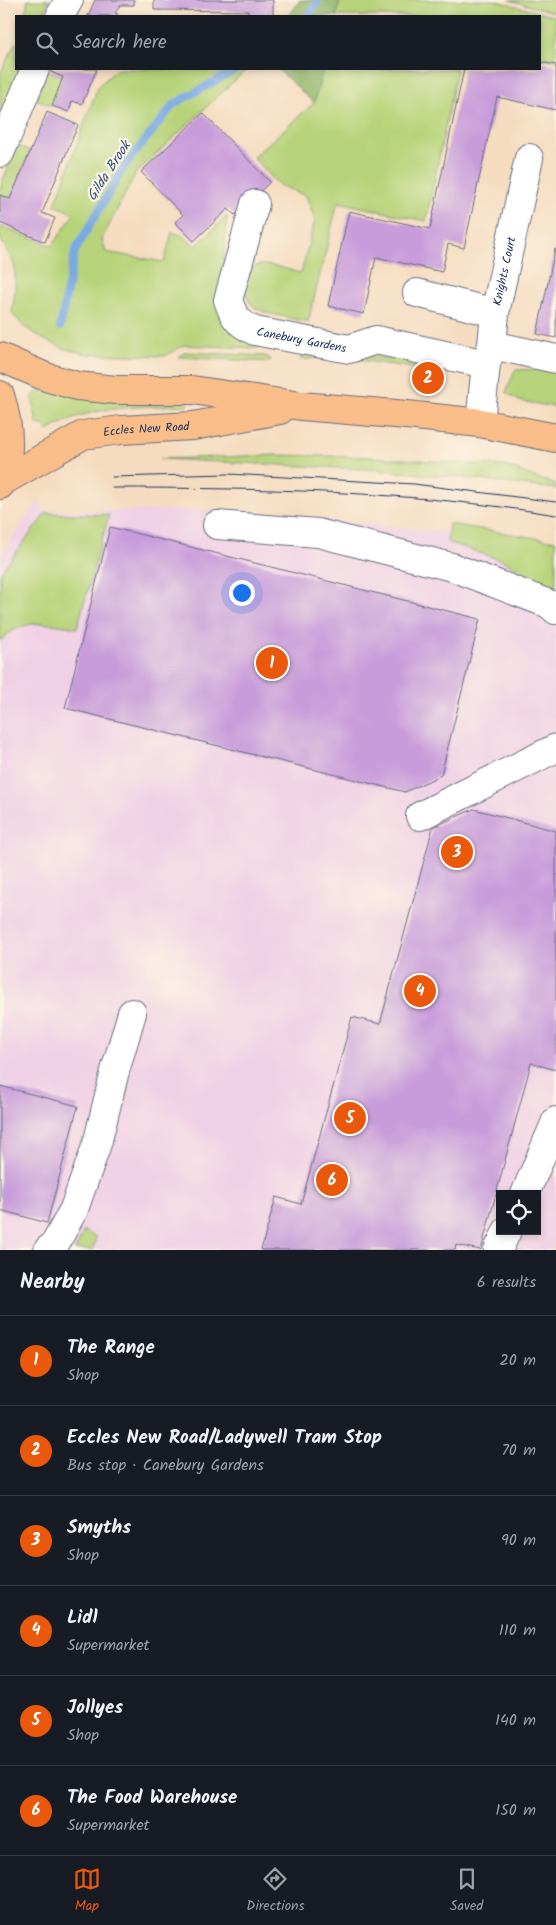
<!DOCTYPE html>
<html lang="en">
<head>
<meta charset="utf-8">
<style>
  body { margin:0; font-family:Kalam,sans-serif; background:#242831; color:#f1f3f6 }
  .controls { position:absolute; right:15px; bottom:15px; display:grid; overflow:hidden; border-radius:0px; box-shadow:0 2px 8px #0003 }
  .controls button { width:45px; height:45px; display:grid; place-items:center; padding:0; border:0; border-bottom:1px solid #363941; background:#171b24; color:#f1f3f6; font:25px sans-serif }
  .you { position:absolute; left:241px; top:592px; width:18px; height:18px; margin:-12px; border:4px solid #fff; border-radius:50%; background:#1a73e8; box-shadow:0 0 0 8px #1a73e833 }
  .badge { display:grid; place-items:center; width:32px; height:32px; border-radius:50%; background:#ea580c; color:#fff; font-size:16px; font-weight:700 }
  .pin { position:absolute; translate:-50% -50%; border:2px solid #fff; box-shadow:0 1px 5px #0006 }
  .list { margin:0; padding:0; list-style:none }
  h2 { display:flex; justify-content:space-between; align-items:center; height:65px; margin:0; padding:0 20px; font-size:21px }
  h2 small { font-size:16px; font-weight:400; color:#9ea1a6 }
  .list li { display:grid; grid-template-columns:32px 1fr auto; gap:15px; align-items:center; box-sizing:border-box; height:90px; padding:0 20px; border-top:1px solid #363941 }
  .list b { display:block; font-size:19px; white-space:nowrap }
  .list p { margin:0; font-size:16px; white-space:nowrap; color:#9ea1a6 }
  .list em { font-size:16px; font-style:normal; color:#9ea1a6 }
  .icon { flex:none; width:28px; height:28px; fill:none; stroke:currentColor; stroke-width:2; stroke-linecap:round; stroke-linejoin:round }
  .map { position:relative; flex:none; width:556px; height:1250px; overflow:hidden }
  .search { position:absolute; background:#171b24; box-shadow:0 2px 8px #0003; left:15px; right:15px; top:15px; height:55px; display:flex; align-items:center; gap:12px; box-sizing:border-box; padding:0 18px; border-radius:0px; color:#9ea1a6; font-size:19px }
  .sheet { height:605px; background:#171b24 }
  nav { display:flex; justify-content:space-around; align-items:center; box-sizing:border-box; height:70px; border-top:1px solid #363941; background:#171b24; font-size:14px; color:#9ea1a6 }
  nav a { display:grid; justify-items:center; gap:2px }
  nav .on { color:#ea580c }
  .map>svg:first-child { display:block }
  .built { fill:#f0d0e5; fill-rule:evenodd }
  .green { fill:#b7d379; stroke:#69816c }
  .forest { fill:#91b569; stroke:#567264 }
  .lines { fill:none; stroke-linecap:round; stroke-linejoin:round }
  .stream { stroke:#79a8e3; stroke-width:8 }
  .building { fill:#c89cda }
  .minor-casing { stroke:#676c80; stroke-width:30 }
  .major-casing { stroke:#676c80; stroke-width:30 }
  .minor { stroke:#fff; stroke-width:28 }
  .major { stroke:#f9bd89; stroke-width:28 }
  .tram { stroke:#1b2f5e; stroke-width:1 }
  .labels { text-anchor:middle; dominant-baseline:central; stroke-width:4.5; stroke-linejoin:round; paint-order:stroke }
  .street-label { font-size:12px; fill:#1b2f5e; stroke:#fcf5e5 }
  .water-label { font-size:14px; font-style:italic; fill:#375386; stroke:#fcf5e5 }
</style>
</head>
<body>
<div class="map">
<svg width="556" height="1250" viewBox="0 0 556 1250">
  <rect width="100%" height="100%" fill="#fcf5e5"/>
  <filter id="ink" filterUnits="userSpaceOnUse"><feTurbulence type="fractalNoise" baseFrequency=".02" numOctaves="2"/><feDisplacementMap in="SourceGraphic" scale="10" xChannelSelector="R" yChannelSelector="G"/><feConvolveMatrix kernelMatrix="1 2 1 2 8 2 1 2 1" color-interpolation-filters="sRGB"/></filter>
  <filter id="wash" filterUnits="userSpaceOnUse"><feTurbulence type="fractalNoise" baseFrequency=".0096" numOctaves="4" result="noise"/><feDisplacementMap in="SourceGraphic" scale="20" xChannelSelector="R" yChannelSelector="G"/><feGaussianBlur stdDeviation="1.12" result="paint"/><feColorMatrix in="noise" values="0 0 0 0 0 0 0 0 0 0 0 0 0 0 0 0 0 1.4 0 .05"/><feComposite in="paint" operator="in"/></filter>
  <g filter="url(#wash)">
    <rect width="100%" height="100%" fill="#f5dcc0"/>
    <!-- built -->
    <path class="built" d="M39,500L44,511L234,510L556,544V1242L551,1250H0V555ZM500,1194H537V1231H500Z"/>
    <!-- green -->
    <path class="green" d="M28,0H49L43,16H25Z
      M340,0H494L556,17V61L540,57V16H336Z
      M509,0H556V13Z
      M16,42V69H22L0,124V74Z
      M117,69H247L136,173L102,239L106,252L164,262L172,232L181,235L196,246L227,216L220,309L259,345L258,348L184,345L165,356L88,354L68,350L45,340L23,326L12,313L15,290V266L0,238V226L52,246L74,214L55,205L98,86Z
      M323,69H457L426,221L338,202L308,322C298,319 263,314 256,308C248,303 245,294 245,285C246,252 282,269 301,273L315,220L306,196L279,185L253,157L314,103Z
      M47,70L63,77L52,106L36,99Z
      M17,145L30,151L10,199L0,195V188Z
      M307,349L390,359L408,355L438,364L433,370H426L333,356L300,360Z
      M185,352L265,356L271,359L270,362L178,357Z
      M547,369L556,371V407L519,401L506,392L515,370Z
      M51,387L188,399V405C150,407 107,405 71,419C63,422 55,427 47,431L43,425L37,424L32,395Z
      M276,455L372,457L505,466L556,485V489L457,477L362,469L160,459Z
      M46,513L109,515L77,628C47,623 24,617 0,641V573Z
      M449,524L556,541V592L504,561L447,542Z
      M84,1231L96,1237L93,1250H75Z"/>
    <!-- forest -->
    <path class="forest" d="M300,0H340L336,16H289Z
      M278,69H323L314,103Z"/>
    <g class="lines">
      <!-- stream -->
      <path class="stream" d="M308,16L319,0
        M60,327L75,251L124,167L174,104L237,69"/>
    </g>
    <g id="blocks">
      <!-- building -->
      <path class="building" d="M95,0H134V5H120L115,13L118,14L117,16H88Z
        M154,0H273V16H248V11L154,10Z
        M540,62L556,65V110L497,97L464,248L448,244L442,272L376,257L364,314L328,306L349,211L430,229L464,69H540Z
        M53,69H97L82,104L72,101L69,112L52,106L63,77L51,72Z
        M47,112L78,125L42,213L55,218L45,242L0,223V195L10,199Z
        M203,113L270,182L235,215L228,209L194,241L175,222L183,215L141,172Z
        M555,249H556V338L537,334Z
        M110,527L480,619L441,775L405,792L65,708Z
        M474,809L556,831V1070L531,1063L481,1250L456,1245L455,1250H261L276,1197L301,1204L352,1017L380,1024L433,827Z
        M0,1086L78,1106L47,1223L0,1210Z"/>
    </g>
  </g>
  <g filter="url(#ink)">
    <use href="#blocks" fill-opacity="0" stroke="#676c80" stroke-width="1"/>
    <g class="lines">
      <defs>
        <g id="minor">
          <path d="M60,16L69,0"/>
          <path d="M0,153L35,69"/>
          <path id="s1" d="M255,204L228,300C234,318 238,323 255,331L349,349L376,340L486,364"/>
          <path d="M417,293L495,313"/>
          <path id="s2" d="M492,345L495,313L529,158"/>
          <path d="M480,423L486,364L492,345L556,359"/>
          <path d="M217,525L318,533L452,567L549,604L556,610"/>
          <path d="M420,816L556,748"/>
          <path d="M525,1194L556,1121"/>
          <path d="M48,1250L55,1244L74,1209L97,1144L115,1071L132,1013"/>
          <path d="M498,1250L507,1231"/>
        </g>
        <g id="major">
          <path d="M0,357L46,377L77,386L116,390H192L301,406L407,415L480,423L556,438"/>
          <path d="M0,395C9,424 12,457 0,485"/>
          <path id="s3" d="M1,482L83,435L121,430L193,426L280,410"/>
        </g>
      </defs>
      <!-- minor casing -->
      <use href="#minor" class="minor-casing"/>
      <!-- major casing -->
      <use href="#major" class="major-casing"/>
      <!-- minor -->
      <use href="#minor" class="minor"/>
      <!-- major -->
      <use href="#major" class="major"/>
      <!-- tram -->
      <path class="tram" d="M112,477L228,474L414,484L556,502
        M112,488C260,488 410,491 556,515"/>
    </g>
  </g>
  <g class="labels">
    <!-- street labels -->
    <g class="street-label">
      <text stroke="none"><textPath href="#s2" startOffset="75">Knights Court</textPath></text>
      <text stroke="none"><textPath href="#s1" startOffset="190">Canebury Gardens</textPath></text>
      <text stroke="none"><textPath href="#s3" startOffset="158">Eccles New Road</textPath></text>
    </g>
    <!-- water labels -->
    <g class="water-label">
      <text transform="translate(109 171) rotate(-57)">Gilda Brook</text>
    </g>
  </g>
</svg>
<div class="controls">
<button><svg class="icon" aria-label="locate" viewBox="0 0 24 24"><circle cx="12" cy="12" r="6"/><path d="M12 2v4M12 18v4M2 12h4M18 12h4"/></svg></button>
</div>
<div class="you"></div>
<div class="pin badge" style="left:272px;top:663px">1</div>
<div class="pin badge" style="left:428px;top:378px">2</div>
<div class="pin badge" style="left:457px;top:852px">3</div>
<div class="pin badge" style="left:420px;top:991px">4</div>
<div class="pin badge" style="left:350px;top:1118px">5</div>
<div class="pin badge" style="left:332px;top:1180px">6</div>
<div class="search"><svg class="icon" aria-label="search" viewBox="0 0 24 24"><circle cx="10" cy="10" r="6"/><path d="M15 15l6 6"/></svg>Search here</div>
</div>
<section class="sheet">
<h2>Nearby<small>6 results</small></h2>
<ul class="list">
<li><span class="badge">1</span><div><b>The Range</b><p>Shop</p></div><em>20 m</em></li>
<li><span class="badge">2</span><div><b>Eccles New Road/Ladywell Tram Stop</b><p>Bus stop · Canebury Gardens</p></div><em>70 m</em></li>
<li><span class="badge">3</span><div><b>Smyths</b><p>Shop</p></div><em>90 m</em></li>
<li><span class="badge">4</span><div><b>Lidl</b><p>Supermarket</p></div><em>110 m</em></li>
<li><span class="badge">5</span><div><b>Jollyes</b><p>Shop</p></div><em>140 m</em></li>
<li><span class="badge">6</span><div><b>The Food Warehouse</b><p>Supermarket</p></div><em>150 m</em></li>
</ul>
</section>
<nav>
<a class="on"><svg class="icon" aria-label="map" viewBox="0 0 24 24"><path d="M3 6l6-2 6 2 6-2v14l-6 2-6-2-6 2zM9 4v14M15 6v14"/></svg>Map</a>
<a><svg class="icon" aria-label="directions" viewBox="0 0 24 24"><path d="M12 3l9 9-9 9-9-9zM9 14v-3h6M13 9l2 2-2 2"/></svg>Directions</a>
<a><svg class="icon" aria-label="saved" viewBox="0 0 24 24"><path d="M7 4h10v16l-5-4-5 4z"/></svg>Saved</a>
</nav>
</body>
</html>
